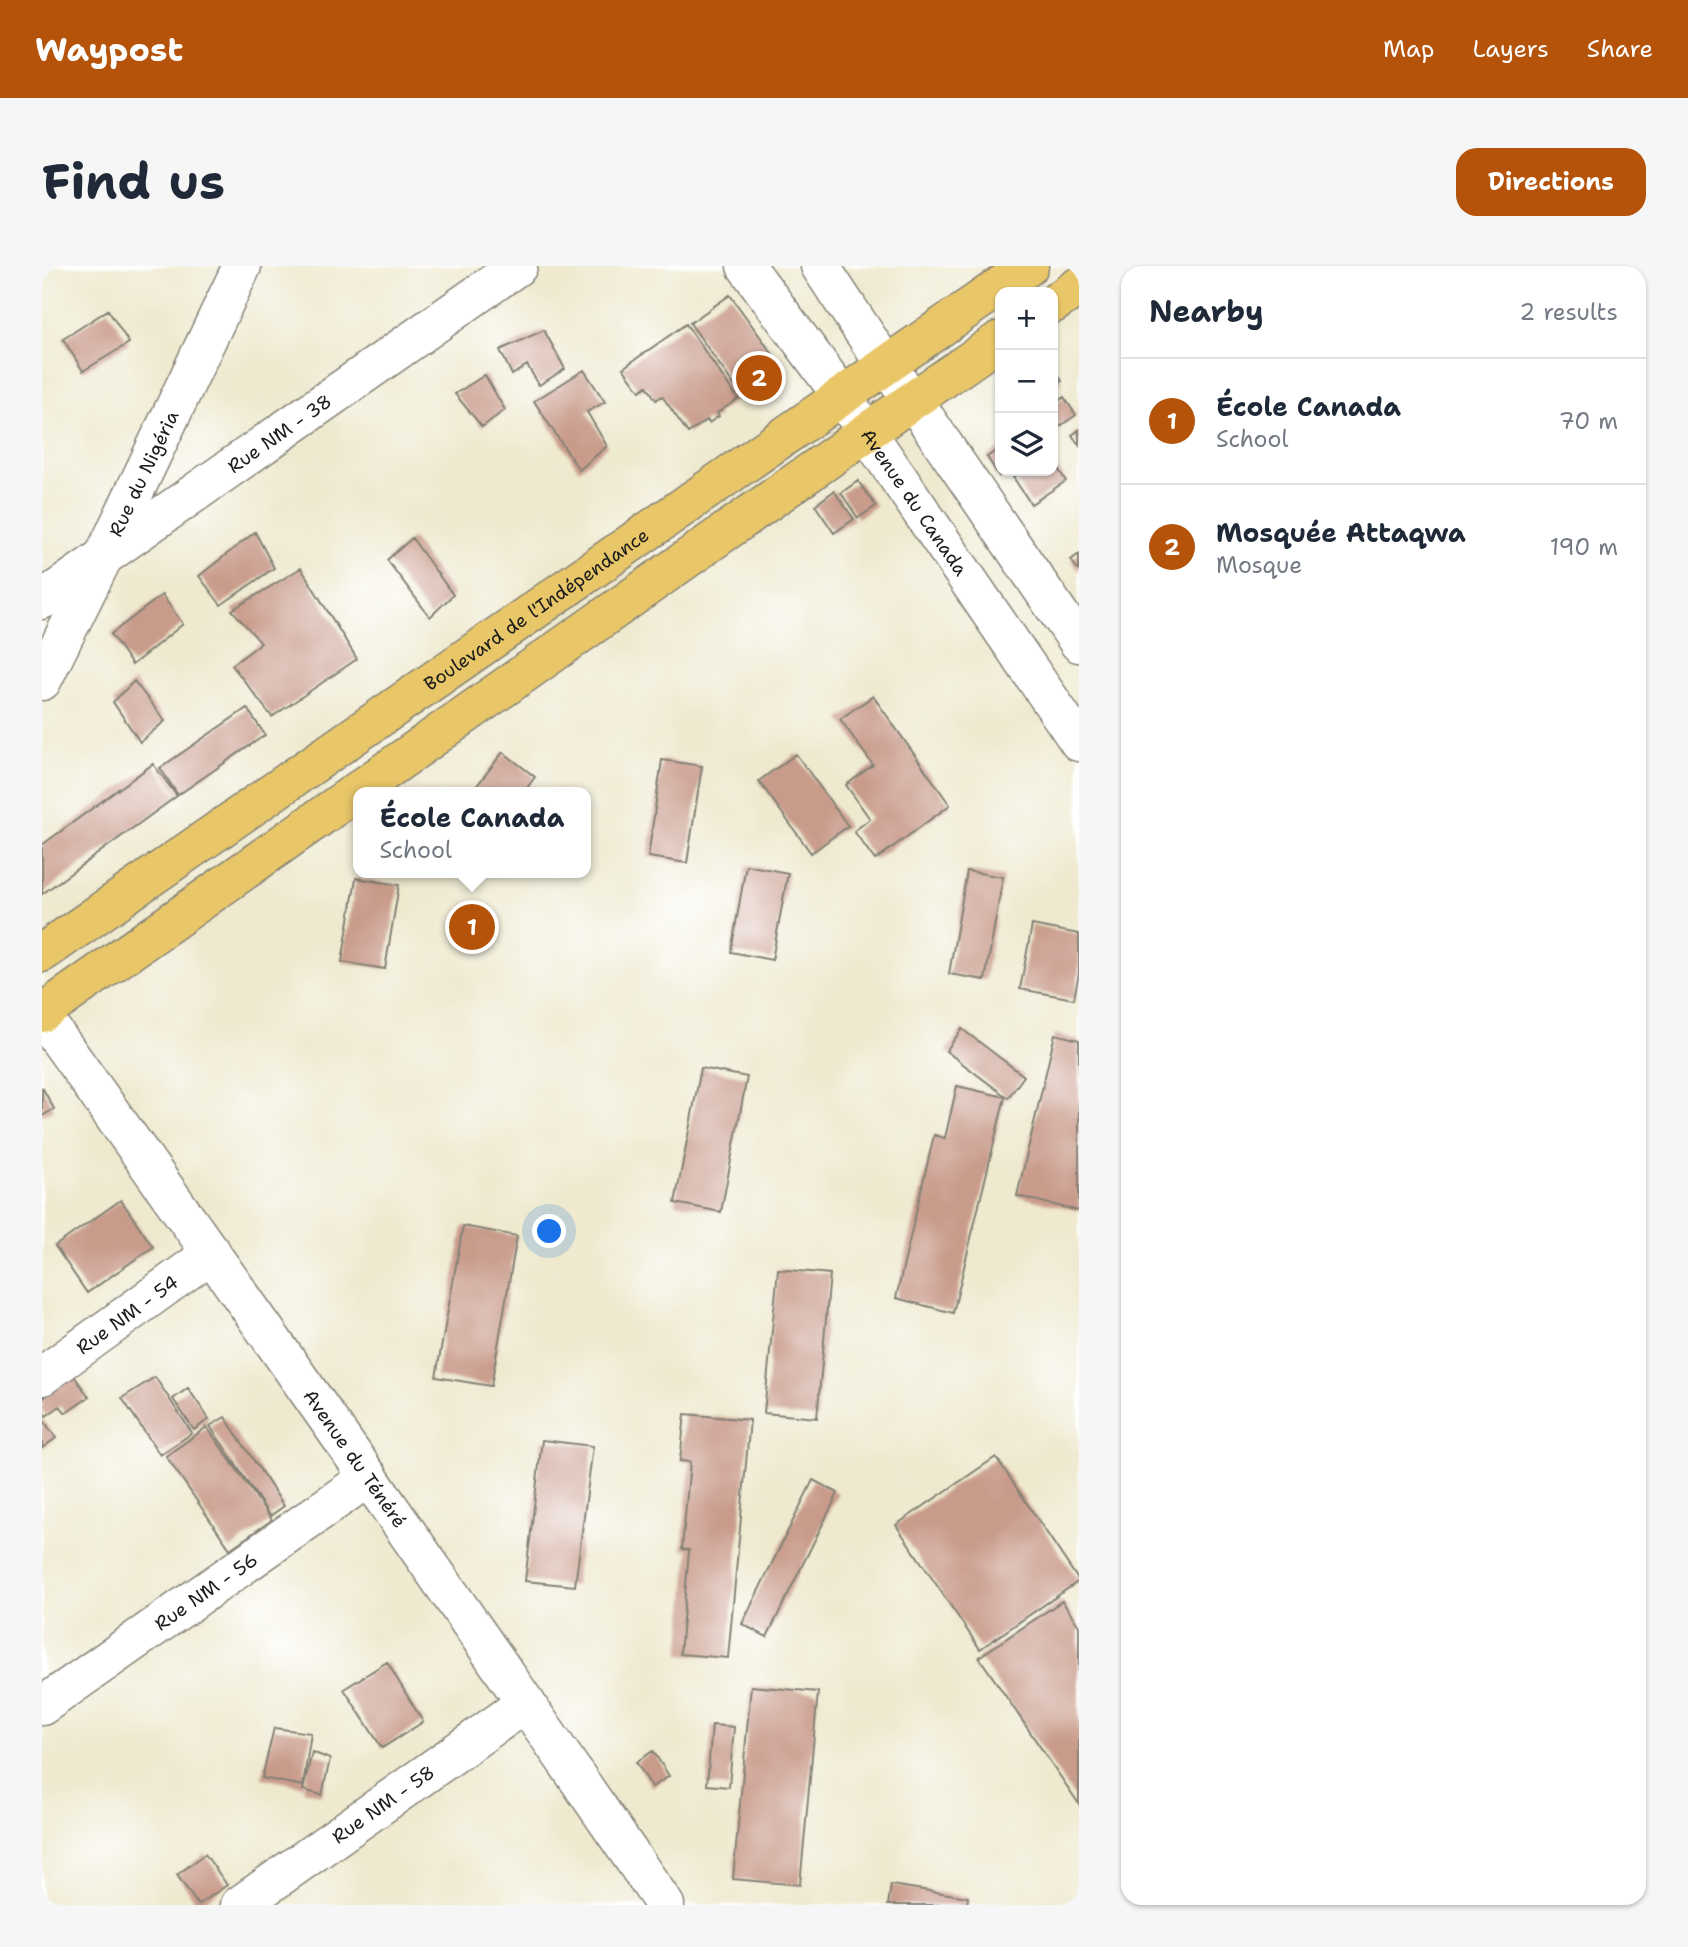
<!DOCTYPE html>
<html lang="en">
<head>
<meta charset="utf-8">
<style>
  body { margin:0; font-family:"Shantell Sans",sans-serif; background:#f6f6f7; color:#1f2937 }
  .controls { position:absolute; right:21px; top:21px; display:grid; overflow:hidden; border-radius:14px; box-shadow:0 2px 5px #0004 }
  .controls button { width:63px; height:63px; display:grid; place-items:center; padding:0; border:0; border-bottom:2px solid #e0e1e3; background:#fff; color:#1f2937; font:35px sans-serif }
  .you { position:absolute; left:508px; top:966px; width:24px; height:24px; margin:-18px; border:5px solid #fff; border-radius:50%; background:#1a73e8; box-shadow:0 0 0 10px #1a73e833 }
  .badge { display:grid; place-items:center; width:46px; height:46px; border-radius:50%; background:#b45309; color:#fff; font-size:23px; font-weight:700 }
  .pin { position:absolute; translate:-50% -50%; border:4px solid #fff; box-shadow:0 2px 7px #0006 }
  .popup { position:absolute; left:311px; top:521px; width:238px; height:91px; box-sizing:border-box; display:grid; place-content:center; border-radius:14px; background:#fff; filter:drop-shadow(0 2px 5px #0005); font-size:23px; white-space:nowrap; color:#747a83 }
  .popup b { font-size:26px; color:#1f2937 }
  .popup::after { content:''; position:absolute; left:50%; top:100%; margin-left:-14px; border:14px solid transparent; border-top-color:#fff }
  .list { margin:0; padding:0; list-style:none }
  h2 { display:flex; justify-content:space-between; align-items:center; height:91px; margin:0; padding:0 28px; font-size:30px }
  h2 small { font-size:23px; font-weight:400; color:#747a83 }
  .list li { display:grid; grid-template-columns:46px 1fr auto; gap:21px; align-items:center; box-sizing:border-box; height:126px; padding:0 28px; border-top:2px solid #e0e1e3 }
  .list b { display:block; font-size:26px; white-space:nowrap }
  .list p { margin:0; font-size:23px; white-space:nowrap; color:#747a83 }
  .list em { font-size:23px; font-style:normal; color:#747a83 }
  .icon { flex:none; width:38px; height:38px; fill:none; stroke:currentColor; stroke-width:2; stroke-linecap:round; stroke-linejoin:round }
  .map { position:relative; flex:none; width:1037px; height:1639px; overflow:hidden; border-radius:21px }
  header { display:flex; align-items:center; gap:42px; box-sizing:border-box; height:98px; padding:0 35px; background:#b45309; color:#fff }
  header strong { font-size:33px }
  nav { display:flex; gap:38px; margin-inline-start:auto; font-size:24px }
  .intro { display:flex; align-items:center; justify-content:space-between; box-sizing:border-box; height:168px; padding:0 42px }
  h1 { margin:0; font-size:49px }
  .button { padding:18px 32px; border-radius:21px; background:#b45309; color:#fff; font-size:24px; font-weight:700 }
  main { display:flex; gap:42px; padding:0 42px }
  aside { flex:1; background:#fff; border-radius:21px; box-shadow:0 2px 5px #0004 }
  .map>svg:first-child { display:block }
  .building { fill:#c99b8b }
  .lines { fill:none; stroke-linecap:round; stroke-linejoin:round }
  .minor-casing { stroke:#858276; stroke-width:41 }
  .major-casing { stroke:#858276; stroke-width:41 }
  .minor { stroke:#fff; stroke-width:38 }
  .major { stroke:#e9c769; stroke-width:38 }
  .labels { text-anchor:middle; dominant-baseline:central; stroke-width:5; stroke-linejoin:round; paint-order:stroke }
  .street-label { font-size:19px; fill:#1c1c1c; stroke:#fff }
</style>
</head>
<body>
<header>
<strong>Waypost</strong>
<nav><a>Map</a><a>Layers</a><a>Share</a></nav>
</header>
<div class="intro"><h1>Find us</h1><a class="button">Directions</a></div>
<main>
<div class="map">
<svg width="1037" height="1639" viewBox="0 0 1037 1639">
  <rect width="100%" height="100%" fill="#fff"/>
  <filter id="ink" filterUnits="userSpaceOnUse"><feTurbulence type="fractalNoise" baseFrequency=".0143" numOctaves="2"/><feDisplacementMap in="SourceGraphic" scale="14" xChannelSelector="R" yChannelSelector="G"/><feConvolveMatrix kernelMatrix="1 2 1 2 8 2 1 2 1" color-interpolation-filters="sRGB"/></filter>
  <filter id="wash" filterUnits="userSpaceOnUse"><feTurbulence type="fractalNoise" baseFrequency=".00686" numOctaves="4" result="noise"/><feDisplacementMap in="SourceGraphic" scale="28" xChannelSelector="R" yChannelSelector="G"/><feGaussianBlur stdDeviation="1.57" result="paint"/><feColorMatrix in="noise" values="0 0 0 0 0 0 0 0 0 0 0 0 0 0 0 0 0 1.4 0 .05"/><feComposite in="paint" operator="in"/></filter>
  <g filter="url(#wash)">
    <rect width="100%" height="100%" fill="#eee9cf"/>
    <g id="blocks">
      <!-- building -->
      <path class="building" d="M688,29L742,104L702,133L648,57Z
        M66,44L87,77L41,105L21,73Z
        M644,58L696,133L675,147L677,150L667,157L665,154L646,167L620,130L614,134L605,120L598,125L581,102Z
        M502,64L523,103L497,119L485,99L470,109L458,84Z
        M1011,101L1020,115L1011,121Z
        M542,104L563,136L545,146L565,180L537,204L492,135Z
        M443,109L463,144L440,161L413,128Z
        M1022,131L1034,149L1011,165V139Z
        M1037,164V179L1030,169Z
        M958,182V205H964L957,210L945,191Z
        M1011,195L1024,215L989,238L971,211L980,205H1011Z
        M816,215L834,240L816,252L799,227Z
        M792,225L812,253L792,267L773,239Z
        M213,266L232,302L179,339L157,310Z
        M370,272L411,329L388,351L345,294Z
        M1037,288V305L1029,294Z
        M259,302L315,393L230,451L190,399L219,377L190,344Z
        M120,329L141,358L90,399L69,368Z
        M92,415L123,455L98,476L71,436Z
        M831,430L908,539L833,594L812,565L828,553L804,519L831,499L798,453Z
        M205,442L223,469L136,529L118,502Z
        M461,486L493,511L482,526H430Z
        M754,488L806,560L769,587L717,515Z
        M620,494L660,500L645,597L606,591Z
        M111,498L135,530L0,628V579Z
        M704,599L746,607L730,694L689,686Z
        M925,605L961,611L943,714L907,708Z
        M314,612L357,619L343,703L300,696Z
        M990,659L1037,668V707L1032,733L978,723Z
        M920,763L982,810L966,832L904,785Z
        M1013,768L1037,774V945L975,930Z
        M659,802L705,811L679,946L633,937Z
        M915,820L963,831L911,1047L854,1032L892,869L903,872Z
        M0,821L12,843L0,850Z
        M79,934L111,981L45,1027L13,980Z
        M421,960L475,970L449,1120L394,1111Z
        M736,1003L788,1008L775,1152L722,1147Z
        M32,1110L47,1131L24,1147L18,1140L4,1150L0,1144V1133Z
        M113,1111L150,1167L118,1189L80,1132Z
        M146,1122L167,1153L152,1164L131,1133Z
        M643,1148L708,1154L686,1392L638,1388L647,1284L640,1283L648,1196L638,1195Z
        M183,1151L242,1240L228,1250L168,1160Z
        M0,1152L14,1172L0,1182Z
        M165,1161L230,1254L188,1283L124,1190Z
        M500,1174L551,1180L533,1320L483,1315Z
        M954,1191L1037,1315L938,1383L854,1259Z
        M771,1214L796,1227L725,1371L700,1358Z
        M1020,1335L1037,1360V1538L937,1391Z
        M345,1396L381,1456L340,1482L302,1423Z
        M709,1420L776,1426L758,1619L691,1613Z
        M670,1459L692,1461L687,1521L665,1519Z
        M232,1462L269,1467L261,1520L220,1512Z
        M611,1485L627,1510L610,1521L594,1496Z
        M270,1486L288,1493L280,1529L261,1524Z
        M163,1588L185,1619L156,1639L135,1609Z
        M849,1619L926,1631L925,1639H846Z"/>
    </g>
  </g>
  <g filter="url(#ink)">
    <use href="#blocks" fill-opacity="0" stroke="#858276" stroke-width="2"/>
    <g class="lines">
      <defs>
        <g id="minor">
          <path id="s1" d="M704,0L800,130L1037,476"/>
          <path d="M778,0L844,100L871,134L1037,377"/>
          <path id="s2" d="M0,334L476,0"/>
          <path id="s3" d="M0,415L61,292L200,0"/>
          <path id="s4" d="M0,750C211,1044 418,1341 623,1639"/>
          <path id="s5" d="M0,1110L170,987"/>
          <path id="s6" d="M0,1440L327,1211"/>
          <path id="s7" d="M198,1639L484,1437"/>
        </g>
        <g id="major">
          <path d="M1011,38L1037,20"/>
          <path id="s8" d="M0,687L987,0"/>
          <path d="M0,747L825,166L958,74"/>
        </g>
      </defs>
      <!-- minor casing -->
      <use href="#minor" class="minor-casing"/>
      <!-- major casing -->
      <use href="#major" class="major-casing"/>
      <!-- minor -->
      <use href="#minor" class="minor"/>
      <!-- major -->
      <use href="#major" class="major"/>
    </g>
  </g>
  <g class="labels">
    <!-- street labels -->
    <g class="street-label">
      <text stroke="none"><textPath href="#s2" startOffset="290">Rue NM - 38</textPath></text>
      <text stroke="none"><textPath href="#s3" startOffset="231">Rue du Nigéria</textPath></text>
      <text stroke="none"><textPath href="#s1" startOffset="290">Avenue du Canada</textPath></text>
      <text stroke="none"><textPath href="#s8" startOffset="602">Boulevard de l'Indépendance</textPath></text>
      <text stroke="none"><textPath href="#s5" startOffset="105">Rue NM - 54</textPath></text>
      <text stroke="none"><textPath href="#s4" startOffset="542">Avenue du Ténéré</textPath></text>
      <text stroke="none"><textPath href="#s6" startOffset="200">Rue NM - 56</textPath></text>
      <text stroke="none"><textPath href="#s7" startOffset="175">Rue NM - 58</textPath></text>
    </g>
  </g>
</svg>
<div class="controls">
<button>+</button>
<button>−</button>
<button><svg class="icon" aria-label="layers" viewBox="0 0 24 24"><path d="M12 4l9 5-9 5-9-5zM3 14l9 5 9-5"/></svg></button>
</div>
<div class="you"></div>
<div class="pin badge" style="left:430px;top:661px">1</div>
<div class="popup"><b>École Canada</b>School</div>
<div class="pin badge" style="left:717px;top:112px">2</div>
</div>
<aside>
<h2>Nearby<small>2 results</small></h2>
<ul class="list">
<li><span class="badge">1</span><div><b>École Canada</b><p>School</p></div><em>70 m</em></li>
<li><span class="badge">2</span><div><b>Mosquée Attaqwa</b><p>Mosque</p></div><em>190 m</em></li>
</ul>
</aside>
</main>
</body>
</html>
